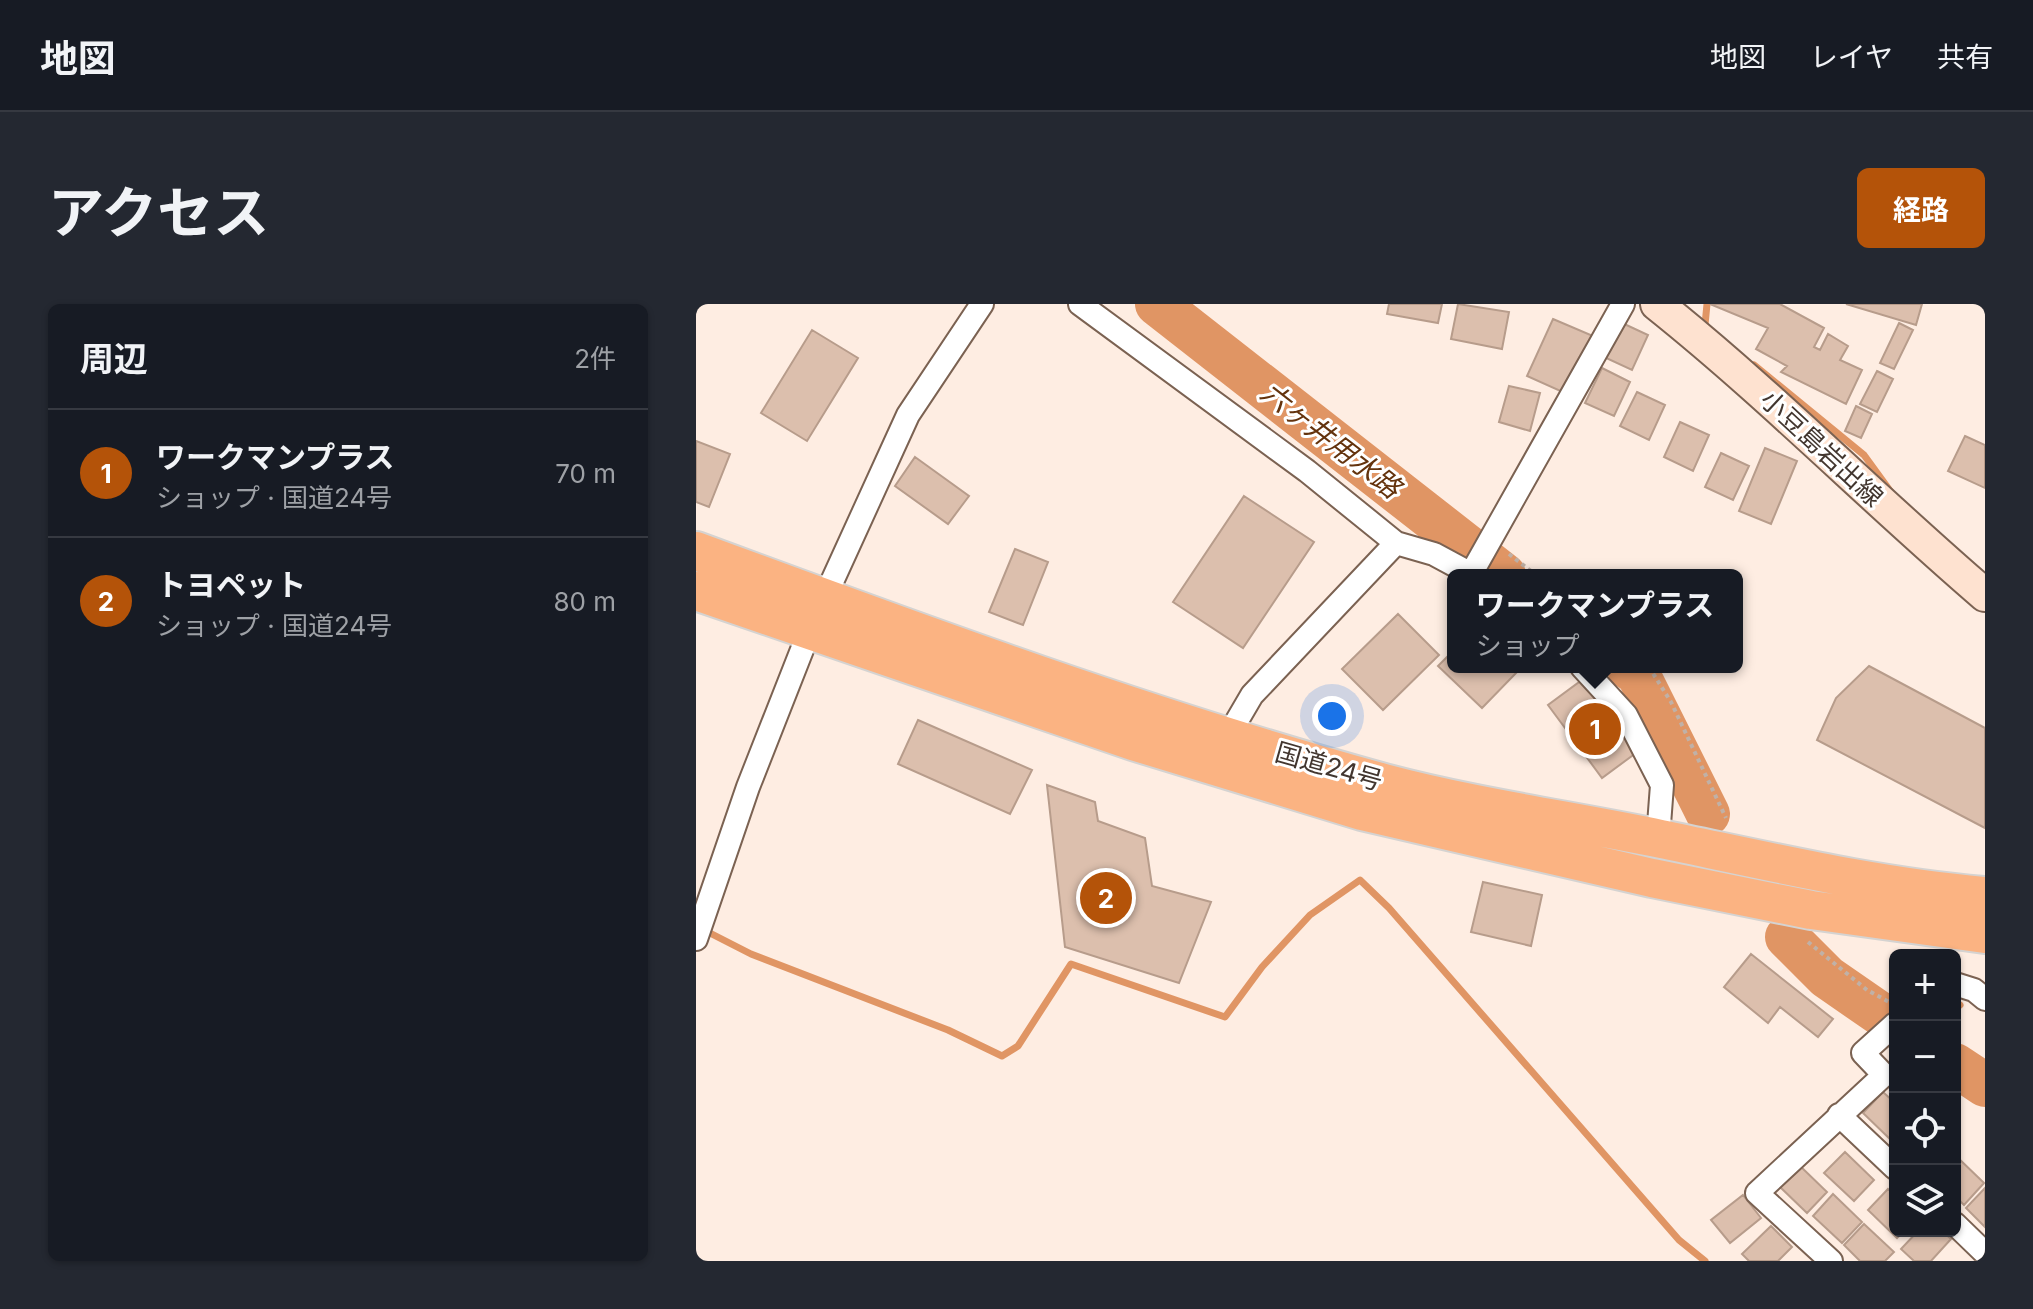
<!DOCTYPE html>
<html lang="ja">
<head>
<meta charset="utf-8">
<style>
  body { margin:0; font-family:Inter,"Noto Sans JP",sans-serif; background:#242831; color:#f1f3f6 }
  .controls { position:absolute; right:24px; bottom:24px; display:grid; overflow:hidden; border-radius:12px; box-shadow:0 2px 6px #0004 }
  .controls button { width:72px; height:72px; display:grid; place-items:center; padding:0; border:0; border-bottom:2px solid #363941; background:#171b24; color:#f1f3f6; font:40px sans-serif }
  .you { position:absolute; left:636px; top:412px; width:28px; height:28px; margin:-20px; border:6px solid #fff; border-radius:50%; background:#1a73e8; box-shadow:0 0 0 12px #1a73e833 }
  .badge { display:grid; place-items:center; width:52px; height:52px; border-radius:50%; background:#b45309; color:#fff; font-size:26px; font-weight:700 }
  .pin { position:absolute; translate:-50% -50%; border:4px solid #fff; box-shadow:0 2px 8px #0006 }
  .popup { position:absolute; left:751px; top:265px; width:296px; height:104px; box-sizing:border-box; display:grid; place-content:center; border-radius:12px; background:#171b24; filter:drop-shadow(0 2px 6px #0005); font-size:26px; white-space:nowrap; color:#9ea1a6 }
  .popup b { font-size:30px; color:#f1f3f6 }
  .popup::after { content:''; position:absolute; left:50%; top:100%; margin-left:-16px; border:16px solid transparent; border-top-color:#171b24 }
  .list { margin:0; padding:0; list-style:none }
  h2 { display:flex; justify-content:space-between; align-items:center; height:104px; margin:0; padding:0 32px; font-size:34px }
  h2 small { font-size:26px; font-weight:400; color:#9ea1a6 }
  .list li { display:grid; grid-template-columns:52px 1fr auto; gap:24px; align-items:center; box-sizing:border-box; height:128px; padding:0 32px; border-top:2px solid #363941 }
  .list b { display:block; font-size:30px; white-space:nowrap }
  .list p { margin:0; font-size:26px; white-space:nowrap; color:#9ea1a6 }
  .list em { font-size:26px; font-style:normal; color:#9ea1a6 }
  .icon { flex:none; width:44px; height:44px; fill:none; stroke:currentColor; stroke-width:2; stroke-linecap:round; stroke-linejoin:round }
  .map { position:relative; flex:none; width:1289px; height:957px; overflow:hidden; border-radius:12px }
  header { display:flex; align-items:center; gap:48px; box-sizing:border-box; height:112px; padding:0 40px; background:#171b24; border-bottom:2px solid #363941 }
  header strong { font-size:38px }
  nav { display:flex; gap:44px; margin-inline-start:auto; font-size:28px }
  .intro { display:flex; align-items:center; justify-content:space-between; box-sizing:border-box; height:192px; padding:0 48px }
  h1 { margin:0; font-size:56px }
  .button { padding:20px 36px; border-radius:12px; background:#b45309; color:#fff; font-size:28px; font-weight:700 }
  main { display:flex; gap:48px; padding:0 48px }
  aside { flex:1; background:#171b24; border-radius:12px; box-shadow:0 2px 6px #0004 }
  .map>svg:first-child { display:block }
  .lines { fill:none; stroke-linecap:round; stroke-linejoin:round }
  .stream { stroke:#e09564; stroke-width:7 }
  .river { stroke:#e09564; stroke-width:44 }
  .building { fill:#dcbfad; stroke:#b79c8b; stroke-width:2 }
  .minor-casing { stroke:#7b6252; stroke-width:26 }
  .secondary-casing { stroke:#7b6252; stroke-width:36 }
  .trunk-casing { stroke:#d5d3d1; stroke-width:42 }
  .path { stroke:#c0b1a7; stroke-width:4; stroke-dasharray:4 4; stroke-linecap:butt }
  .minor { stroke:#fff; stroke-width:22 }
  .secondary { stroke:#fee2d0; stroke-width:32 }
  .trunk { stroke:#fbb382; stroke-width:38 }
  .labels { text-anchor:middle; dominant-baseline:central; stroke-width:6; stroke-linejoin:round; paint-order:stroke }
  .street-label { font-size:26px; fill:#42362f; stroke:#fff }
  .water-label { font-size:28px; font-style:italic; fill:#64330d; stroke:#fff }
</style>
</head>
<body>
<header>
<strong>地図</strong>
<nav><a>地図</a><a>レイヤ</a><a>共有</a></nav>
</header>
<div class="intro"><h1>アクセス</h1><a class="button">経路</a></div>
<main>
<aside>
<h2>周辺<small>2件</small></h2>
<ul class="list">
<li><span class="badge">1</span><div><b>ワークマンプラス</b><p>ショップ · 国道24号</p></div><em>70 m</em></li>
<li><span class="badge">2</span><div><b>トヨペット</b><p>ショップ · 国道24号</p></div><em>80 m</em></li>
</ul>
</aside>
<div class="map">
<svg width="1289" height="957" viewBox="0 0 1289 957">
  <rect width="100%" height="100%" fill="#feede2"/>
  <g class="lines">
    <!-- stream -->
    <path class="stream" d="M1011,0L1009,21L1014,26
      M1058,61L1168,151L1195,188
      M6,625L55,650L252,726L306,752L322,742L375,660L529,713L566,663L614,611L664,576L693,604L983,936L1009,957
      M1259,705L1264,701"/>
    <!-- river -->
    <path class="river" d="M461,0L808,271
      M932,363L942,370L1012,510
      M1091,633L1131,673L1199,720
      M1259,761L1289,781"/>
  </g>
  <!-- building -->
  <path class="building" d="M693,0H746L742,19L691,10Z
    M762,0L813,8L806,45L755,35Z
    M1014,0H1084L1128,24L1118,43L1124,46L1132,30L1152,42L1144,56L1166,66L1150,100L1085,68L1091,62L1060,45L1072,24Z
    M1150,0H1226L1220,21Z
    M857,15L897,32L871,90L831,72Z
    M924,18L952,31L936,66L908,53Z
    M1203,19L1217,26L1198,65L1184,59Z
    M116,26L162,54L111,137L65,109Z
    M906,64L934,78L918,112L889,99Z
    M1181,67L1197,75L1181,108L1164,100Z
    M813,82L844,89L834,127L803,118Z
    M941,88L969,101L953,136L924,122Z
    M1160,102L1176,110L1165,134L1149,127Z
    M984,118L1013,131L997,167L968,153Z
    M1269,132L1289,141V184L1252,167Z
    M0,137L34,150L13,203L0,198Z
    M1069,144L1101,157L1075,220L1043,207Z
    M1025,149L1053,162L1037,196L1009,183Z
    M219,153L273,192L252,220L199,182Z
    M548,192L618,238L547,344L477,298Z
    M319,245L352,258L327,321L293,308Z
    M702,310L743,351L687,406L646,365Z
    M757,347V363H818L822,367L786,404L742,362Z
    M1173,362L1289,424V524L1121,436L1140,394Z
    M890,373L944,446L906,474L852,401Z
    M222,416L336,466L314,510L202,460Z
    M351,481L399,498L402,517L449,534L456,582L515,598L483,679L369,643Z
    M787,578L846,591L835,642L775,628Z
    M1055,650L1137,715L1122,733L1084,703L1072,719L1028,683Z
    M1187,788L1199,799V834L1196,837L1167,809Z
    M1149,848L1178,876L1158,897L1128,869Z
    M1259,851L1288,879L1268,901L1259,892Z
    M1102,860L1131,888L1111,909L1082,881Z
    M1289,884V923L1270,904Z
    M1192,885L1199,891V927H1208L1201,934L1172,906Z
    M1137,890L1166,918L1146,939L1117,912Z
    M1047,891L1065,914L1034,939L1015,916Z
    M1168,920L1198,948L1189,957H1164L1148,941Z
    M1075,922L1096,943L1082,957H1053L1046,950Z
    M1222,927H1246L1255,935L1235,957H1218L1205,945Z"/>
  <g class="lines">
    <defs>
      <path id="minor" d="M384,0L611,167L700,239L738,250L777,271
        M775,270L927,0
        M886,363L930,411L966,481L962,534
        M532,432L556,391L700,239
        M0,635L52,483L113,328L212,111L286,0
        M1259,680L1278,686L1289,695
        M1143,811L1199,864
        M1259,920L1289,949
        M1135,957L1061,889L1188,771L1167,749L1199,720"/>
      <path id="secondary" d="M961,0C1075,91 1178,196 1289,291"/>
      <path id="trunk" d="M0,247C227,331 455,415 688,479C778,503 873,516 965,535C1072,557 1180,583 1289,592
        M0,287L437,437L666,507L956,574L1115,606L1289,630"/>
    </defs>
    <!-- minor casing -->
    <use href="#minor" class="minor-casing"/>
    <!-- secondary casing -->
    <use href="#secondary" class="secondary-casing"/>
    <!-- trunk casing -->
    <use href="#trunk" class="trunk-casing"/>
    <!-- path -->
    <path class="path" d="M813,250L840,271
      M953,363L975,398L1030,514
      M1112,638L1171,686L1195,699"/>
    <!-- minor -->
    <use href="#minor" class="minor"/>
    <!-- secondary -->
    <use href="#secondary" class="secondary"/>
    <!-- trunk -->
    <use href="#trunk" class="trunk"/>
  </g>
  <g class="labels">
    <!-- street labels -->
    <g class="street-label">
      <text transform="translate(1126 144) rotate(43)">小豆島岩出線</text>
      <text transform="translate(633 462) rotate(16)">国道24号</text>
    </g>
    <!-- water labels -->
    <g class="water-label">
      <text transform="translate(635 136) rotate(38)">六ヶ井用水路</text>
    </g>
  </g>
</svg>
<div class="controls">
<button>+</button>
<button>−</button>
<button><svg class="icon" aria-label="locate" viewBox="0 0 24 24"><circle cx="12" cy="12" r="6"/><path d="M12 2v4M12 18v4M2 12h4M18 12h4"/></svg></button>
<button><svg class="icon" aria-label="layers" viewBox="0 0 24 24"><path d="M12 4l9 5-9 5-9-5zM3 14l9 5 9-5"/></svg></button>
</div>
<div class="you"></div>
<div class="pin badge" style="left:899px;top:425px">1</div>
<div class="popup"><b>ワークマンプラス</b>ショップ</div>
<div class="pin badge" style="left:410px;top:594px">2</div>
</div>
</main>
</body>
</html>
